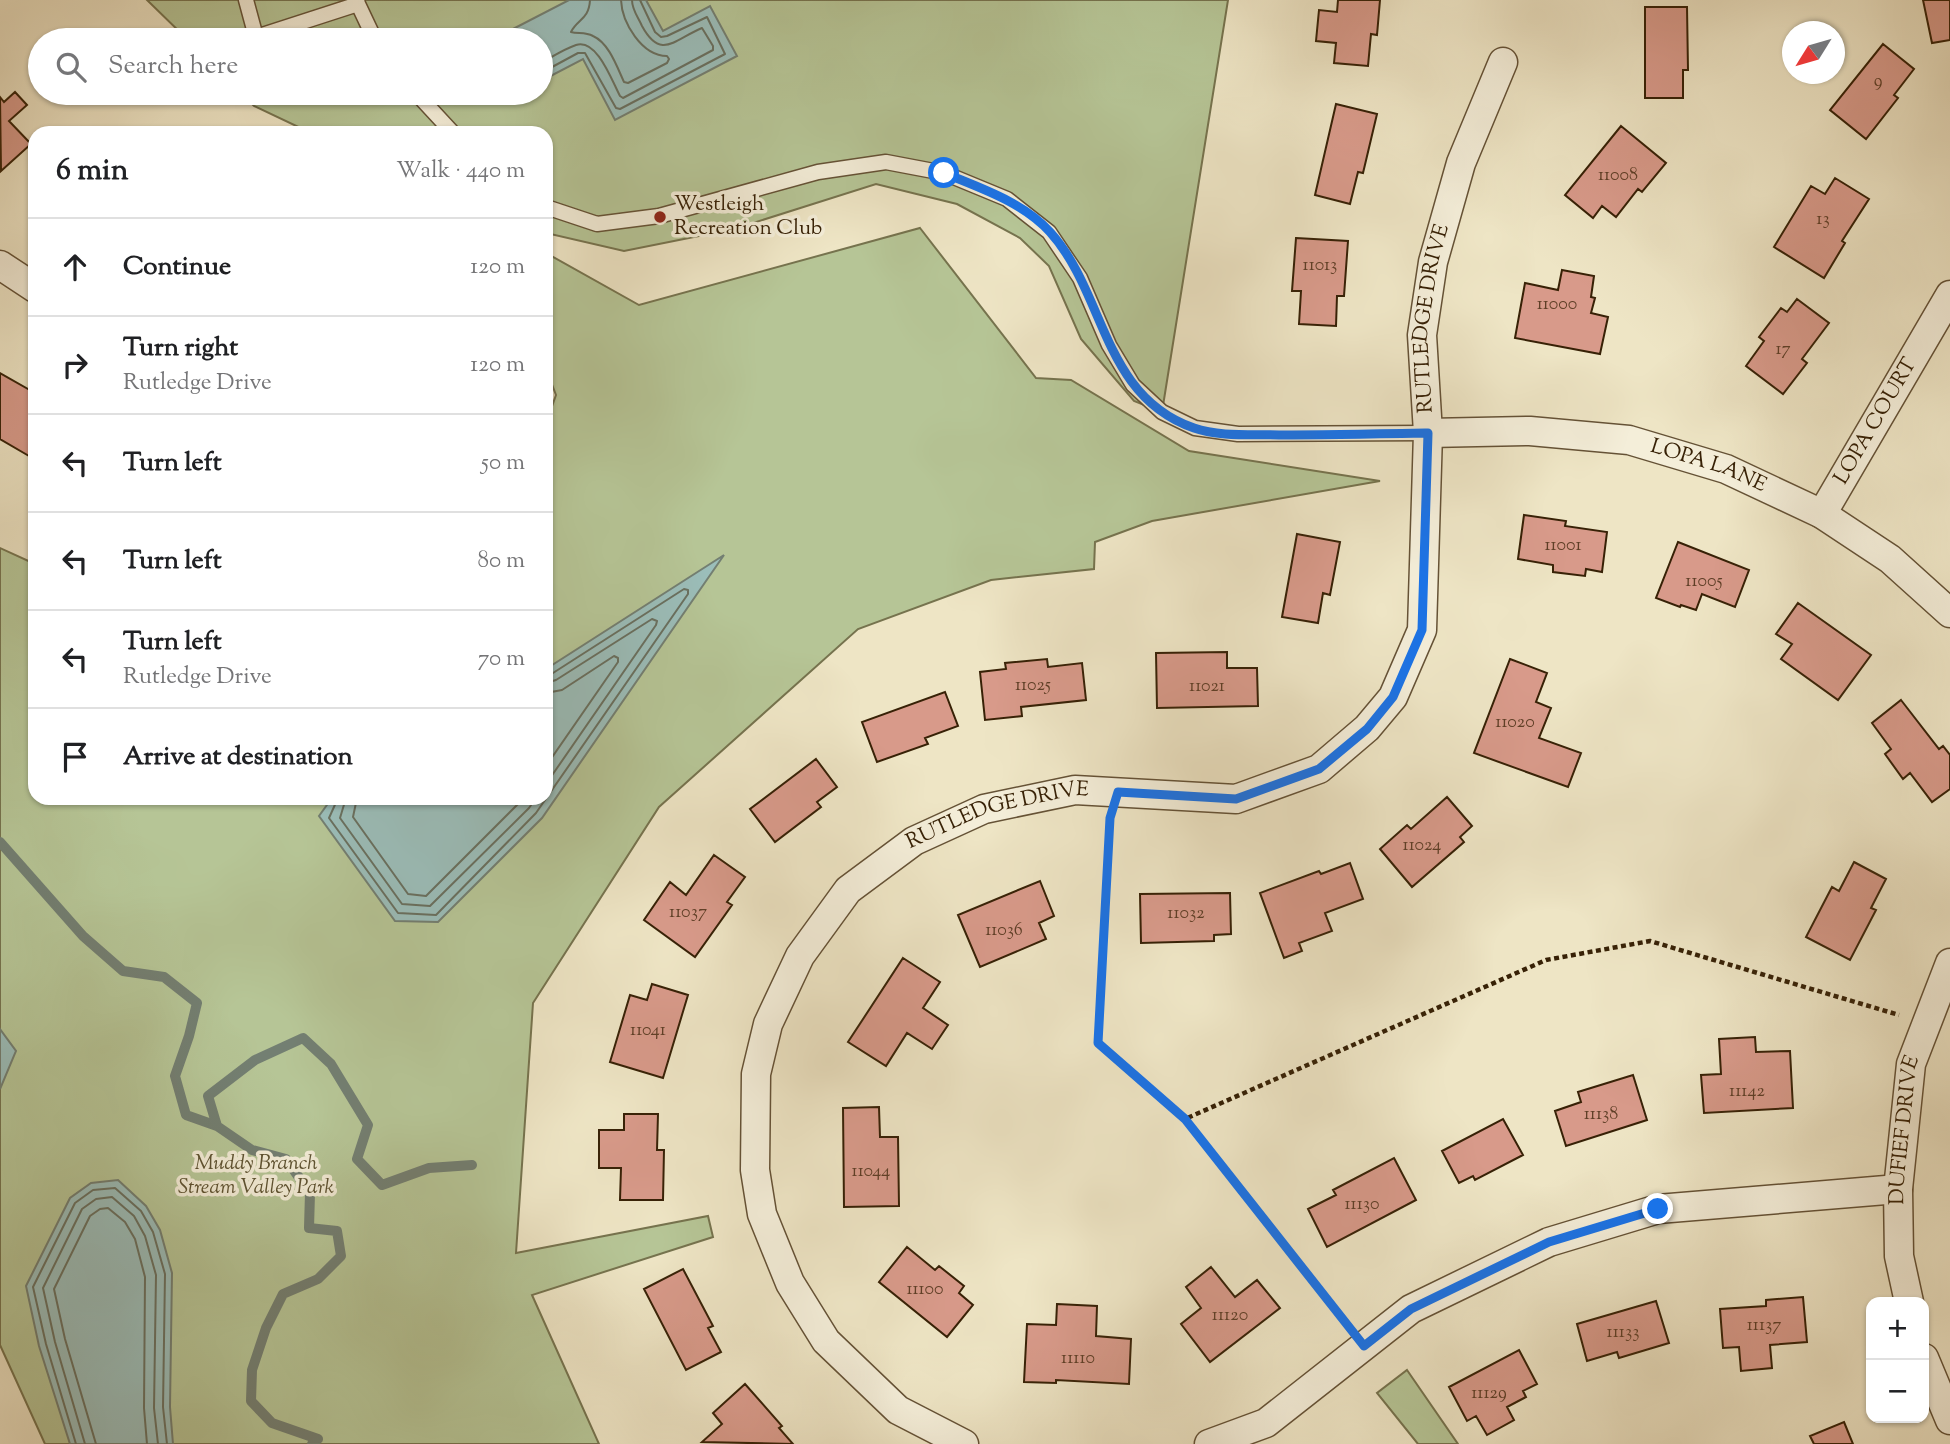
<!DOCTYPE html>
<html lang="en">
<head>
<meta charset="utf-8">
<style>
  body { margin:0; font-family:"Sorts Mill Goudy",serif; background:#f6f6f6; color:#202124 }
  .controls { position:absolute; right:21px; bottom:21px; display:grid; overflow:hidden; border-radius:14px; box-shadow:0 2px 5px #0004 }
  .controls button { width:63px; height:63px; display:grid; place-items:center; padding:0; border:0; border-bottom:2px solid #e0e0e0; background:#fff; color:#202124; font:35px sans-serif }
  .compass { position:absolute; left:1782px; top:21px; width:63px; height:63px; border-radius:50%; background:#fff; box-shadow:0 2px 5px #0004; rotate:233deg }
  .stop { position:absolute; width:21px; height:21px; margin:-16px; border:5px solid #1a73e8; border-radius:50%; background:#fff }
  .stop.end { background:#1a73e8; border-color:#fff; box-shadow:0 2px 7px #0008 }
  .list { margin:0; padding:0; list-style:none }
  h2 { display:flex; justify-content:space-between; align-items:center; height:91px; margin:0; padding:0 28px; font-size:30px }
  h2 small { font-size:23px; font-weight:400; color:#757577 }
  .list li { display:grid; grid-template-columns:46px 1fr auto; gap:21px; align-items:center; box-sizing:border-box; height:98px; padding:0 28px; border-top:2px solid #e0e0e0 }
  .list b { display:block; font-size:26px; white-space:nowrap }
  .list p { margin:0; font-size:23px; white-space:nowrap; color:#757577 }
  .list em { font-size:23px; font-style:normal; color:#757577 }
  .icon { flex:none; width:38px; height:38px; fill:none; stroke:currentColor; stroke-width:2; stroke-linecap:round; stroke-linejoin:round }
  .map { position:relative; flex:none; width:1950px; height:1444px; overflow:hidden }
  .search { position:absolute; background:#fff; box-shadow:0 2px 5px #0004; left:28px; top:28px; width:525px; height:77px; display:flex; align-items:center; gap:18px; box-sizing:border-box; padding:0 24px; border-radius:38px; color:#757577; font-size:26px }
  .panel { position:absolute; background:#fff; box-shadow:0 2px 5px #0004; left:28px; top:126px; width:525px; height:679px; border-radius:21px }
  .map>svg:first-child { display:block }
  .green { fill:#b6c596; stroke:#76734e; stroke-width:2 }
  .water { fill:#9bbeba; stroke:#737f72; stroke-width:2 }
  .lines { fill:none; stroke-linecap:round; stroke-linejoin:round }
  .shore { stroke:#697060; stroke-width:2 }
  .stream { stroke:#737f72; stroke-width:10 }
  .building { fill:#d89a8a; stroke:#372106; stroke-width:2 }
  .service-casing { stroke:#655236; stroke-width:17 }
  .minor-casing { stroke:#655236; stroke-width:31 }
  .path { stroke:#372106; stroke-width:4.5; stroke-dasharray:5 3.5; stroke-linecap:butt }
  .service { stroke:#f4eed9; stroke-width:14 }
  .minor { stroke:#f4eed9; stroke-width:28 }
  .route { stroke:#1a73e8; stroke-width:9 }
  .poi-dot { fill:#8f2418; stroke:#f4eed9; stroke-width:2.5 }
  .labels { text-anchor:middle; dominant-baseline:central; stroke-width:7; stroke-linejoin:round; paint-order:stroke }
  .number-label { font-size:18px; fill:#5f3f27 }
  .poi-label { font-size:21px; fill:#372106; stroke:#f4eed9; text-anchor:start }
  .street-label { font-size:21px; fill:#372106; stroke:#f4eed9 }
  .park-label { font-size:21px; font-style:italic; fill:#5d5231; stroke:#f4eed9 }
</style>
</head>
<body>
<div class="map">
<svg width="1950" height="1444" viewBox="0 0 1950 1444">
  <rect width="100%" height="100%" fill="#eee5c5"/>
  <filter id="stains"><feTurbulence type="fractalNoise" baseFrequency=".00286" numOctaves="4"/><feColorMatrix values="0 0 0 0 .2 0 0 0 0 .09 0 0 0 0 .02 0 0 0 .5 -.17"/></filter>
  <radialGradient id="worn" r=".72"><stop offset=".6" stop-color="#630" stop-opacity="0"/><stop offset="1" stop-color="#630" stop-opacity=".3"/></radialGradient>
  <!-- green -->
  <path class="green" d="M147,0H1228L1162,412L1134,401L1081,339L1049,266L1020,238L957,204L876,184L734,229L624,251L546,233V133H311L254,106L241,93H541V40H188Z
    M920,228L1036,378L1071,380L1189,451L1380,481L1152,521L1095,542L1094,569L991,580L858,629L659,807L533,1003L516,1253L708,1216L713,1237L532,1295L599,1444H45L0,1345V548L35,564V798H546V423L556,395L546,369V253L639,305Z
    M1407,1370L1458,1444H1418L1377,1393Z"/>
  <!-- water -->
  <path class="water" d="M569,0H646L663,31L710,6L737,56L615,120L583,59L541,81V40H517L511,30Z
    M724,555L542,818L438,922L395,921L319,816L332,798H546V669Z
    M0,1029L16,1051L0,1089Z
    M118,1180L146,1206L160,1230L172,1273L170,1407L173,1444H70L39,1346L26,1286L70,1198L91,1183Z"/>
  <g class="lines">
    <!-- shore -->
    <path class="shore" d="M590,0C589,20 577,19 571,32C578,34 585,32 593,36C609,43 617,67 624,82L628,83L667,63L669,59L667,56C642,56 622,23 621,0
      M541,63C552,57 564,49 576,45C597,38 612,81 620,96L623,98L713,50V46L702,28C675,39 661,61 642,26C638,17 632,10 632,0
      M541,73L578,53H585L616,108L620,109L725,54L707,17L667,36L661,37L655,32L640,0
      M546,683L556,680L652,619L657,621L656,625L546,784
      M546,693L562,690L614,656L618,658V662L546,766
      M338,798L329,818L398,913L436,915L536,813L688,594V590L684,589L553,673L546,674
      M346,798L340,818L402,904L430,906L529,808L536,798
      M357,798L353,817L408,894L426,896L524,798
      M76,1444L46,1344L33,1287L75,1203L93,1190L115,1188L141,1211L153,1232L165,1274L163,1407L167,1444
      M85,1444L55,1342L43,1288L82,1209L96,1199L112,1197L134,1216L145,1236L156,1275L154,1408L158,1444
      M96,1444L65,1339L54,1289L90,1216L100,1209L108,1208L125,1222L135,1239L145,1277L144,1408L147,1444"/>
    <!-- stream -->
    <path class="stream" d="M0,842L83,936L123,971L164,977L197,1003L189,1036L175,1076L186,1115L217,1126L252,1150L286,1159L310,1193L309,1228L337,1231L341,1256L318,1279L283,1294L266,1328L252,1370L251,1401L272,1423L318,1439L312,1444
      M217,1126L208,1096L255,1060L303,1038L331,1064L368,1125L357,1159L382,1185L429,1168L472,1165"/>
  </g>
  <!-- building -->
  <path class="building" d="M1338,0H1380L1377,35L1371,34L1368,66L1334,63L1336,43L1316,41L1319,10L1337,12Z
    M1923,0H1950V40L1932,43Z
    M1645,7H1687L1688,70H1683V98H1645Z
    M1883,44L1914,69L1894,95L1898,98L1866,139L1830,110Z
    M15,92L27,105L9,121L31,144L1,171L0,97L4,102Z
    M1336,104L1377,114L1363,173L1358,172L1350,204L1315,195Z
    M1621,126L1666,163L1642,192L1638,189L1616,217L1602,206L1593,218L1565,195Z
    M1835,178L1869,199L1842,241L1845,243L1824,278L1774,247L1811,186L1825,194Z
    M1296,238L1348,241L1344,296H1337L1336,326L1299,324L1301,291H1292Z
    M1562,270L1594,276L1591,297L1595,298L1591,313L1608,317L1600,354L1515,338L1525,283L1558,290Z
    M1797,299L1829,323L1802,359L1807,363L1783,394L1746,366L1764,341L1759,337L1781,308L1787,312Z
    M0,373L35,393V446L29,456L0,439Z
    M1524,515L1566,521L1565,526L1607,532L1602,572L1586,569L1585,576L1553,572V565L1518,559Z
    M1297,534L1340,542L1330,595L1323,593L1318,623L1282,617Z
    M1678,542L1749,570L1735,607L1702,594L1696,610L1681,605L1680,607L1656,598Z
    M1798,603L1871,655L1838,700L1781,659L1792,644L1776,634Z
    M1227,652V668H1257L1258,706L1157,708L1156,653Z
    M1047,659L1048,667L1082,663L1086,700L1021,707L1022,716L985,720L980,672L1006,669L1005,663Z
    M1510,659L1547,673L1536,702L1551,708L1539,738L1581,753L1568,787L1474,753Z
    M945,692L958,726L925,738L928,744L877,762L862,722Z
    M1901,700L1939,749L1943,746L1950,755V789L1932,802L1910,773L1903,779L1885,754L1891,749L1872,723Z
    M816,759L837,787L817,802L821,807L775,842L750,809Z
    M1447,797L1472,826L1460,837L1464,842L1412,887L1380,849L1407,825L1411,829Z
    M714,855L745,877L727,902L732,905L695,957L644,920L670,882L686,895Z
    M1854,862L1886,879L1871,908L1876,910L1850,960L1806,937L1832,887L1839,891Z
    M1350,863L1363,899L1325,913L1332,931L1299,943L1302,951L1284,958L1260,893L1319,871L1321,874Z
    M1040,881L1054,916L1039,923L1046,939L980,967L958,915Z
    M1230,893L1231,934L1214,935V941L1141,943L1140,894Z
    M903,958L940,982L923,1008L948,1025L932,1049L907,1033L886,1066L848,1042Z
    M652,984L688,995L663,1078L610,1062L630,995L647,1000Z
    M1755,1037L1756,1052L1790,1051L1793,1108L1704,1113L1701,1075L1721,1074L1719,1039Z
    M1633,1075L1647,1120L1566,1146L1555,1111L1581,1102L1578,1092Z
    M879,1107L880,1137H898L899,1206L844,1207L843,1108Z
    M624,1114H658L657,1150H664L663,1200H620L621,1168H599V1130H624Z
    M1503,1119L1523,1155L1475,1180L1473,1176L1459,1183L1442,1151Z
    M1394,1158L1416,1200L1327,1247L1308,1209L1336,1195L1333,1190Z
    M907,1247L935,1270L939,1266L964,1286L959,1293L973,1305L947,1337L879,1282Z
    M1211,1267L1235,1297L1257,1280L1280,1308L1210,1362L1181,1324L1201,1308L1186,1287Z
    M683,1269L713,1326L708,1328L721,1352L686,1370L644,1289Z
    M1803,1297L1807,1342L1770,1345L1772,1368L1741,1371L1739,1347L1723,1348L1720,1309L1766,1306V1300Z
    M1656,1301L1669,1343L1619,1358L1617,1352L1587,1361L1577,1324Z
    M1057,1304L1097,1306L1096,1336L1131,1339L1129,1384L1056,1380V1383L1024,1382L1027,1324L1056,1325Z
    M1519,1350L1537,1384L1523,1391L1526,1397L1507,1407L1514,1420L1487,1435L1476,1416L1467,1421L1449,1387Z
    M745,1384L782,1426L779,1428L793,1444L702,1442L722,1424L713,1413Z
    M1844,1422L1853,1444H1814L1810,1436Z"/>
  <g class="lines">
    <defs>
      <path id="service" d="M246,0L256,37L358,4L357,0
        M358,4L375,40
        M416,93L453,133
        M546,207L597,224L659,216L818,172L886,162L944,173L1007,199L1049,232L1080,278L1109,345L1133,385L1162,412L1195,428L1238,434L1428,433"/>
      <g id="minor">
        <path d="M0,265L35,288"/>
        <path id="s1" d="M1428,433L1530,431L1629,440L1726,469L1822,514L1890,559L1950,613"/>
        <path id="s2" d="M1822,514L1950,295"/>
        <path id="s3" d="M1909,1302L1899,1256L1898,1189L1911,1064L1950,963"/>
        <path d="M1924,1358L1950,1420"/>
        <path id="s4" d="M964,1444L898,1410L826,1341L790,1283L762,1214L755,1170L756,1074L768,1024L800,956L848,890L914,841L984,809L1075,790L1236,799L1319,769L1367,728L1393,697L1422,630L1428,433L1422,335L1433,262L1461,163L1503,62"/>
        <path d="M1209,1444L1266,1423L1411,1309L1549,1242L1658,1209L1898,1189"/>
      </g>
    </defs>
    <!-- service casing -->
    <use href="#service" class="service-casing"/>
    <!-- minor casing -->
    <use href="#minor" class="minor-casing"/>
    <!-- path -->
    <path class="path" d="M1109,822L1098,1043L1185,1119L1546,960L1650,941L1899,1015
      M1185,1119L1345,1322"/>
    <!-- service -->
    <use href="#service" class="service"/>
    <!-- minor -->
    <use href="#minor" class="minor"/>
  </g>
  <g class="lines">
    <!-- route -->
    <path class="route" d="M944,173C980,188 1023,202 1050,232C1106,294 1102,396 1194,428C1220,437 1252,434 1279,435C1329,435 1378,434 1428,433L1422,630L1393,697L1367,729L1319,769L1236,799L1118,792L1110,818L1098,1043L1185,1119L1364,1346L1411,1309L1549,1242L1658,1209"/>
  </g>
  <!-- markers -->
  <circle class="poi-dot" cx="660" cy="217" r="7"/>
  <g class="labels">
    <!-- number labels -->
    <g class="number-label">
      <text x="1878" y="82">9</text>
      <text x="1618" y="176">11008</text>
      <text x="1823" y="220">13</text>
      <text x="1320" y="266">11013</text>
      <text x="1557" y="305">11000</text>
      <text x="1783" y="350">17</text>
      <text x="1563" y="546">11001</text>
      <text x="1704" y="582">11005</text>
      <text x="1033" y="686">11025</text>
      <text x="1207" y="687">11021</text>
      <text x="1515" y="723">11020</text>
      <text x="1422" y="846">11024</text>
      <text x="688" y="913">11037</text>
      <text x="1186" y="914">11032</text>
      <text x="1004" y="931">11036</text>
      <text x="648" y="1031">11041</text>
      <text x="1747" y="1092">11142</text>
      <text x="1601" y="1115">11138</text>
      <text x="871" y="1172">11044</text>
      <text x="1362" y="1205">11130</text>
      <text x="925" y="1290">11100</text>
      <text x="1230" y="1316">11120</text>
      <text x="1764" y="1326">11137</text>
      <text x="1623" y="1333">11133</text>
      <text x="1078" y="1359">11110</text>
      <text x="1489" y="1394">11129</text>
    </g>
    <!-- poi labels -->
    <g class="poi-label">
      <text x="674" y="205">Westleigh<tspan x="674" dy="24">Recreation Club</tspan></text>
    </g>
    <!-- street labels -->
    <g class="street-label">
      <text stroke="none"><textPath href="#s4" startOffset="1656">RUTLEDGE DRIVE</textPath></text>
      <text stroke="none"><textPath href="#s2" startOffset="107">LOPA COURT</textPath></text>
      <text stroke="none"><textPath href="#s1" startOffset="285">LOPA LANE</textPath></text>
      <text stroke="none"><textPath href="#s4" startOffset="836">RUTLEDGE DRIVE</textPath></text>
      <text stroke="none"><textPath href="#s3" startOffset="173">DUFIEF DRIVE</textPath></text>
    </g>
    <!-- park labels -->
    <g class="park-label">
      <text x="256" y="1164">Muddy Branch<tspan x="256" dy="24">Stream Valley Park</tspan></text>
    </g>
  </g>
  <rect width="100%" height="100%" filter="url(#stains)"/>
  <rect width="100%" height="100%" fill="url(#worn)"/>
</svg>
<div class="controls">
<button>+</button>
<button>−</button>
</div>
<svg class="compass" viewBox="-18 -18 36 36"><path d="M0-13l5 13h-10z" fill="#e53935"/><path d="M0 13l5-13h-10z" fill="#757577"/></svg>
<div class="stop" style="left:944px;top:173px"></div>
<div class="stop end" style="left:1658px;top:1209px"></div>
<div class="search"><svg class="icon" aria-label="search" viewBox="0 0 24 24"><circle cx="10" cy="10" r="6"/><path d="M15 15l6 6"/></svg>Search here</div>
<section class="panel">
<h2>6 min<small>Walk · 440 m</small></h2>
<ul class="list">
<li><svg class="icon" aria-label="ahead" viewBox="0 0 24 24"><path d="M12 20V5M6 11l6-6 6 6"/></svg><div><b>Continue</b></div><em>120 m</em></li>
<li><svg class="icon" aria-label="right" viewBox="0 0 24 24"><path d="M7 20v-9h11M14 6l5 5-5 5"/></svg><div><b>Turn right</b><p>Rutledge Drive</p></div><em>120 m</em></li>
<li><svg class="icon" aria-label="left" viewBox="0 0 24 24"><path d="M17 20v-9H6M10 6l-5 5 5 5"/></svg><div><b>Turn left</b></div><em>50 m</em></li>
<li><svg class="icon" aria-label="left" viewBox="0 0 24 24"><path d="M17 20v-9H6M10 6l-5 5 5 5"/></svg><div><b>Turn left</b></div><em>80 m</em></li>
<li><svg class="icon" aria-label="left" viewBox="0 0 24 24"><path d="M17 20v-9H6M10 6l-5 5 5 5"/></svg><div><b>Turn left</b><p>Rutledge Drive</p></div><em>70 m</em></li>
<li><svg class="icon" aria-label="arrive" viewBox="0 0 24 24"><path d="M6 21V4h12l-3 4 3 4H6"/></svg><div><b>Arrive at destination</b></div></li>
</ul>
</section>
</div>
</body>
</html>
